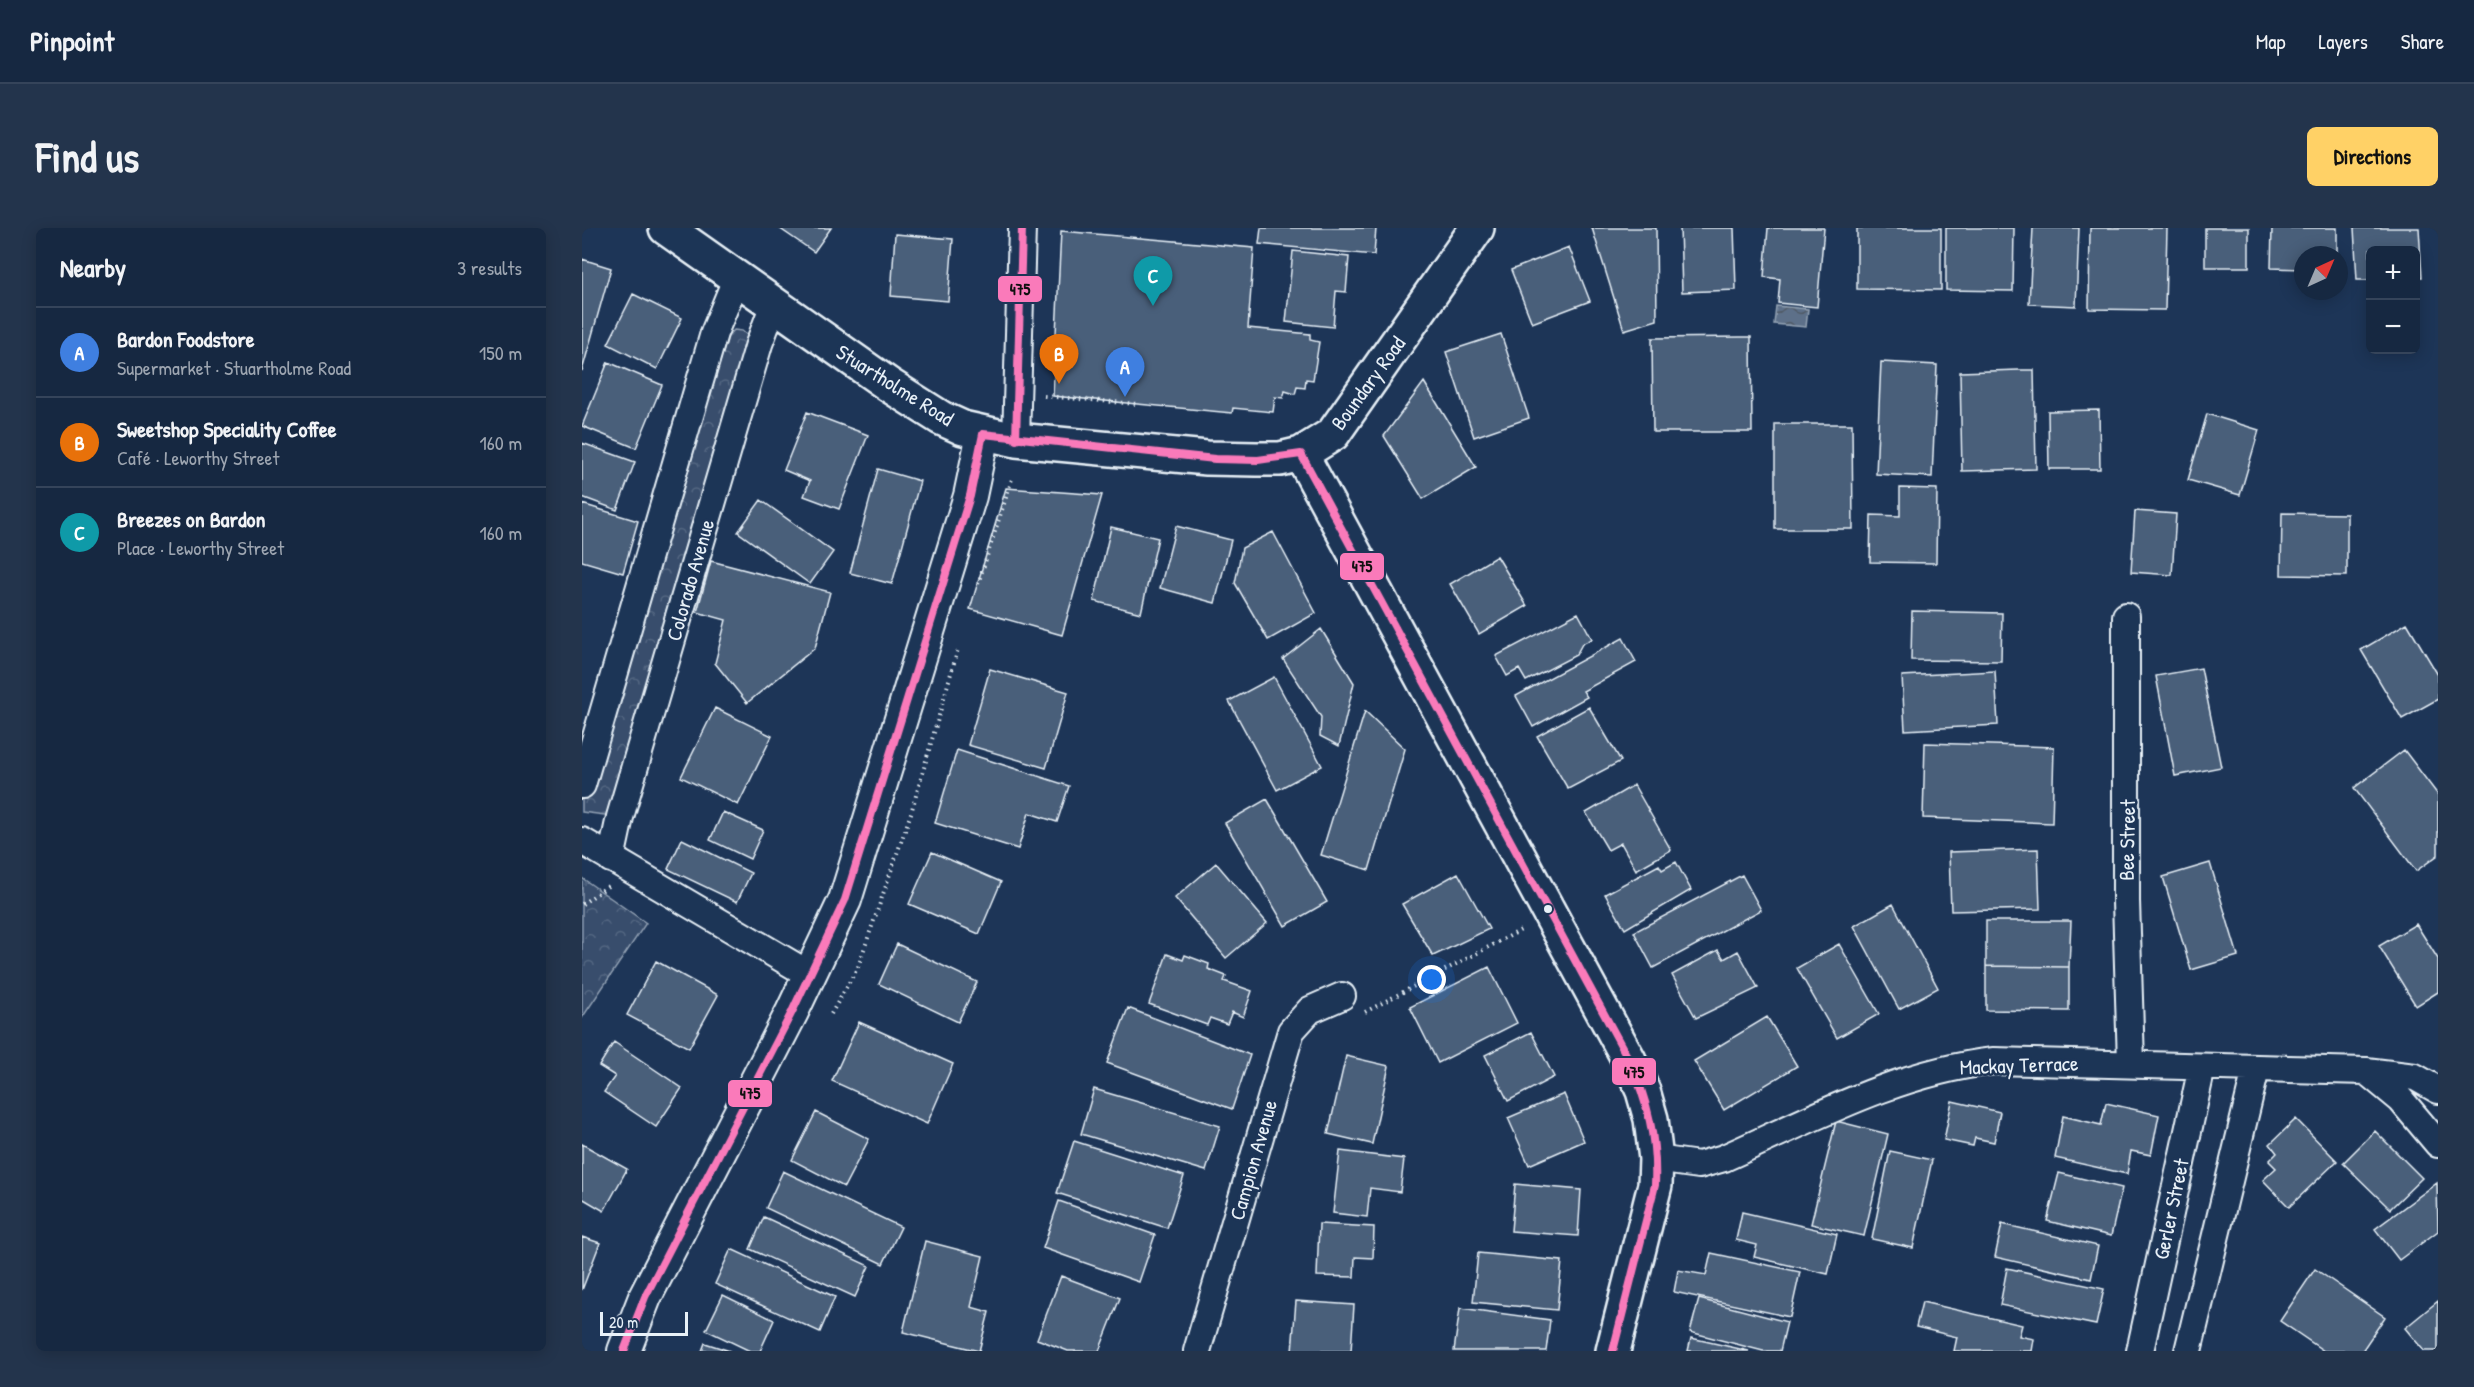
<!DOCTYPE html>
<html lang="en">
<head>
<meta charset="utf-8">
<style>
  body { margin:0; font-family:"Patrick Hand",sans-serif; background:#23344c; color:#f1f3f6 }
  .controls { position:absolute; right:18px; top:18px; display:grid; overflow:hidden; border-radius:9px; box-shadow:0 3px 15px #0003 }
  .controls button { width:54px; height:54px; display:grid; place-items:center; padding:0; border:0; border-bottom:2px solid #35445a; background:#162841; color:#f1f3f6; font:30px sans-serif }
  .compass { position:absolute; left:1712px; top:18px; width:54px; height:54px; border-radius:50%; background:#162841; box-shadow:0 3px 15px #0003; rotate:44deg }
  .scale { position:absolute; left:18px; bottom:15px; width:88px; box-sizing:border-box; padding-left:6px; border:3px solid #e8f1f8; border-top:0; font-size:16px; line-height:21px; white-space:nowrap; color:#e8f1f8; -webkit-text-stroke:4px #1d3557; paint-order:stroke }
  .you { position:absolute; left:850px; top:752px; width:21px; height:21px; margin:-15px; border:4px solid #fff; border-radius:50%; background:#1a73e8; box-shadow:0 0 0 9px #1a73e833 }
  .badge { display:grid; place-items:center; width:39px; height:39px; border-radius:50%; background:#ffd166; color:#fff; font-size:20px; font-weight:700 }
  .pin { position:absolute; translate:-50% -50px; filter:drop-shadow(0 2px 3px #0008) }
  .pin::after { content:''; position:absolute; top:32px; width:21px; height:18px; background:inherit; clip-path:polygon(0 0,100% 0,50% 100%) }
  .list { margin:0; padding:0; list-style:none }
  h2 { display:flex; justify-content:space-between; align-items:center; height:78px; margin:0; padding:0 24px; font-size:26px }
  h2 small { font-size:20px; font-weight:400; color:#9ea6b1 }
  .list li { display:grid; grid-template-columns:39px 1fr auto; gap:18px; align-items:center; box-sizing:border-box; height:90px; padding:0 24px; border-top:2px solid #35445a }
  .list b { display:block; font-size:22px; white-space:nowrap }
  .list p { margin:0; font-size:20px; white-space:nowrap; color:#9ea6b1 }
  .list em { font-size:20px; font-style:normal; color:#9ea6b1 }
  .map { position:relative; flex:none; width:1856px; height:1123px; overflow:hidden; border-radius:9px }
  header { display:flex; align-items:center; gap:36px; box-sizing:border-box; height:84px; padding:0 30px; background:#162841; border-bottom:2px solid #35445a }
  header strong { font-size:28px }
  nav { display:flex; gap:33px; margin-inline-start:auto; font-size:21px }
  .intro { display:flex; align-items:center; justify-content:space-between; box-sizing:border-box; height:144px; padding:0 36px }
  h1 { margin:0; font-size:42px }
  .button { padding:15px 27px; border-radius:9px; background:#ffd166; color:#111; font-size:21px; font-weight:700 }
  main { display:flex; gap:36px; padding:0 36px }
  aside { flex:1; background:#162841; border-radius:9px; box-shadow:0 3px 15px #0003 }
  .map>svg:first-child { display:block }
  .forest { fill:url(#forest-crowns); stroke:#909fb2; stroke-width:1.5 }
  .water { fill:url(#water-waves); stroke:#95a4b5; stroke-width:1.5 }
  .building { fill:#495e7a; stroke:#e8f1f8; stroke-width:1.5 }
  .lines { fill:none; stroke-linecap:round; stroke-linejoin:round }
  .minor-casing { stroke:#e8f1f8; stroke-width:30 }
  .tertiary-casing { stroke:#e8f1f8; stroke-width:36 }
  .secondary-casing { stroke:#e8f1f8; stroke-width:38 }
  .path { stroke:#e8f1f8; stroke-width:4; stroke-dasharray:1.5 4.5; stroke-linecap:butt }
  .minor { stroke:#1d3557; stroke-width:26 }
  .tertiary { stroke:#1d3557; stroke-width:32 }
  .secondary { stroke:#1d3557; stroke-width:33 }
  .bus-1-casing { stroke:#1d3557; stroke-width:12 }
  .bus-1 { stroke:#fa7aba; stroke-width:8 }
  .bus-dot { fill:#e8f1f8; stroke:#1d3557; stroke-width:2 }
  .labels { text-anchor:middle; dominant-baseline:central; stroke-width:5; stroke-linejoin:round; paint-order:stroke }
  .street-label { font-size:21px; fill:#e8f1f8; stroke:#1d3557 }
  .line-badge { stroke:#1d3557; stroke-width:2 }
  .pale-badge-label { font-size:16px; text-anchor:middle; font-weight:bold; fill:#111 }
</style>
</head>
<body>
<header>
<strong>Pinpoint</strong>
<nav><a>Map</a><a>Layers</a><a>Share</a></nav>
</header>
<div class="intro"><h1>Find us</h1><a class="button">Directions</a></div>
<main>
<aside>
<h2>Nearby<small>3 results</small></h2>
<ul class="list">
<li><span class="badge" style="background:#3f7fe0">A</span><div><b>Bardon Foodstore</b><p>Supermarket · Stuartholme Road</p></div><em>150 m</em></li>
<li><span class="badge" style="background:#e8710a">B</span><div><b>Sweetshop Speciality Coffee</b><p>Café · Leworthy Street</p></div><em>160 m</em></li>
<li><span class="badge" style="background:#0f9aa8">C</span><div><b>Breezes on Bardon</b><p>Place · Leworthy Street</p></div><em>160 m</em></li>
</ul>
</aside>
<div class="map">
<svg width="1856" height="1123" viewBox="0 0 1856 1123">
  <defs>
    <pattern id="forest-crowns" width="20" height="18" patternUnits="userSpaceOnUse" patternTransform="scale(1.5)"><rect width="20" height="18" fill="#374d6c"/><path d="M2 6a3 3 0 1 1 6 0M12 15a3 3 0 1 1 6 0" fill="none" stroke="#546782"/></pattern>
    <pattern id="water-waves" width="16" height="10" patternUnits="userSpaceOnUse" patternTransform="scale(1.5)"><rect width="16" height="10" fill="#5d7089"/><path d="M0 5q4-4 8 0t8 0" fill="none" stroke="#505a66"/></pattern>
  </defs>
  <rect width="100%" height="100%" fill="#1d3557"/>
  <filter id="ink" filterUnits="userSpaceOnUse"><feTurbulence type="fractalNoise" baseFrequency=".0167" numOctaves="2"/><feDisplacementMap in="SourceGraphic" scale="12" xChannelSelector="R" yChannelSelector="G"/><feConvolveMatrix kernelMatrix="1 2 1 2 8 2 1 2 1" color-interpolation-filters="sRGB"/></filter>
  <g filter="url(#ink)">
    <!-- forest -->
    <path class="forest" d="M152,102L160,103L166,108L165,120L38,589L0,584V560L146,109Z
      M0,650L64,695L0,790Z"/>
    <!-- water -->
    <path class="water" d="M1194,78L1226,81L1224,99L1192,96Z"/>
    <!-- building -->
    <path class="building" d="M197,0H249L232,24Z
      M679,0H794L792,27L677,16Z
      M1010,0H1074L1075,92L1042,102Z
      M1098,0H1152L1154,62L1100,64Z
      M1186,0H1242L1235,79L1196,75L1198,51L1182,49Z
      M1275,0H1359V62L1275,61Z
      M1364,0H1432L1431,63L1364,62Z
      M1451,0H1497L1494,78L1447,76Z
      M1508,0H1585L1583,82L1507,81Z
      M1623,0H1667V39H1623Z
      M1690,0H1755V27H1721V41L1689,40Z
      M1772,0H1837L1840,49H1834V22H1788V52H1775Z
      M479,3L672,20L666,100L728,106V112L737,114L731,152L724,151L723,160L715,159L713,166L703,163L701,170L693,169L691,184L651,180L650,185L471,168Z
      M313,6L371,11L366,73L309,68Z
      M987,19L1008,73L950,95L929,42Z
      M711,23L767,29L764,64L754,63L751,99L704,94Z
      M0,31L29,40L0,143Z
      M51,66L100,90L75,141L26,116Z
      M919,106L947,190L892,209L864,124Z
      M1158,109H1169L1170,204H1071L1070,110Z
      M26,134L80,157L54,220L0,198Z
      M1299,134L1355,137L1350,249L1294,246Z
      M1437,142H1452L1454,241L1380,243L1378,144Z
      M842,154L894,239L841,271L802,208Z
      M1517,182L1518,241H1467L1466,183Z
      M225,184L286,207L257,281L222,268L228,253L202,242Z
      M1625,186L1677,202L1658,267L1606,252Z
      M1193,196H1270L1271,301H1193Z
      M0,215L53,234L35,282L0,269Z
      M296,241L338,253L310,356L268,345Z
      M424,260L520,267L480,407L388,381Z
      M1318,260L1355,261L1354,335L1288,334L1289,287L1318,288Z
      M179,272L251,324L228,356L156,304Z
      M0,276L56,293L41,345L0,333Z
      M1553,283L1594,286L1590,347L1549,344Z
      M1700,285L1765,286V348L1699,347Z
      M594,298L649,312L633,375L578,360Z
      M529,299L576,310L559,385L512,373Z
      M691,304L734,385L686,412L653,355L660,320Z
      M915,328L945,378L897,406L868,356Z
      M129,333L248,364L233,420L165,475L133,435L144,392L115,384Z
      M1330,383L1420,385L1419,433L1329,432Z
      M996,385L1010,411L1000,416L994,427L944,453L937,441L925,448L914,428Z
      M1825,395L1856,447V471L1820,491L1779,422Z
      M739,401L772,455L757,518L738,508L739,489L701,431Z
      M1041,410L1054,434L1001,463L1005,469L951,499L934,468Z
      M1619,440L1639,539L1593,548L1574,448Z
      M408,441L486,464L464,540L386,517Z
      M1413,443L1416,497L1323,502L1320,448Z
      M692,449L740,538L695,562L647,473Z
      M1007,479L1039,533L986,561L955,508Z
      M133,480L190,508L156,577L99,549Z
      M783,483L823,521L787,642L739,627Z
      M1343,515L1472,519L1470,595L1341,590Z
      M375,522L487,558L475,594L447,585L436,621L353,595Z
      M1822,522L1856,567V627L1834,643L1772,560Z
      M1052,557L1089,622L1054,642L1039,615L1026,622L1004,585Z
      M685,571L745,674L703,698L643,595Z
      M141,584L181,602L168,631L128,612Z
      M100,611L169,645L155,674L86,641Z
      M1456,621L1458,681L1369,683L1367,624Z
      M350,624L419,654L397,706L327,676Z
      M1094,634L1109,662L1043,701L1023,666L1077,637L1080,642Z
      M634,635L685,695L644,730L593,670Z
      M1628,635L1656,728L1609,742L1581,649Z
      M876,645L907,701L851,728L820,676Z
      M1160,647L1179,682L1071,740L1052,704Z
      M1311,676L1356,760L1317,781L1272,698Z
      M1404,693H1489L1487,739L1404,738Z
      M1834,696L1856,731V764L1834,778L1797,718Z
      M315,716L395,754L376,794L297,756Z
      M1257,716L1297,786L1255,810L1215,740Z
      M1136,722L1142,731L1156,723L1176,760L1114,790L1090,747Z
      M585,726L601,732L603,727L627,736L626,741L644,748L642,753L670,763L661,789L650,784L645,796L628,790L625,797L567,776Z
      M74,733L136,767L107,820L45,787Z
      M1404,738L1487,739V783L1404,782Z
      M907,739L935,795L856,835L828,779Z
      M546,780L668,827L650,881L525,835Z
      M1185,789L1215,838L1142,882L1112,833Z
      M277,794L371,836L345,896L250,853Z
      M949,804L972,849L926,873L903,827Z
      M32,814L100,860L74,899L22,864L33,848L17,838Z
      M764,828L807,838L790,916L746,906Z
      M512,861L638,898L624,943L499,906Z
      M982,866L1002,913L947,937L926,890Z
      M1370,873L1418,884L1412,914L1393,910L1391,918L1362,912Z
      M1524,875L1577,887L1569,927L1549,923L1545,946L1473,930L1481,888L1519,897Z
      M234,884L287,911L262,959L210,932Z
      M1714,891L1755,933L1707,979L1681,952L1694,940L1687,933L1695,925L1688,916Z
      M1254,893L1306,906L1282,1008L1229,996Z
      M1793,903L1840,950L1808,981L1761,935Z
      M492,913L602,948L585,1000L475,965Z
      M0,916L45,941L22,983L0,970Z
      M758,923L822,931L818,964L788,960L785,989L751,985Z
      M1308,923L1350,932L1331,1020L1290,1011Z
      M201,943L319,999L301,1036L184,980Z
      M1477,945L1540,960L1529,1008L1465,993Z
      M1855,955L1856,1003L1817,1032L1793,1001Z
      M933,956L999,962L996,1008L929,1003Z
      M477,973L573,1007L557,1054L461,1020Z
      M1160,984L1255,1006L1246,1046L1172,1029L1175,1017L1154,1012Z
      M182,989L287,1038L273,1069L168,1021Z
      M737,996L792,999L791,1030L773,1029L772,1049L735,1048Z
      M1420,996L1516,1018L1509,1051L1413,1029Z
      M0,1009L18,1015L0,1062Z
      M343,1013L401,1028L389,1079L407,1084L397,1123L321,1104Z
      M149,1021L253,1069L238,1104L133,1056Z
      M896,1025L980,1033L975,1082L891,1074Z
      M1129,1025L1218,1044L1208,1089L1092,1064L1096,1042L1124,1047Z
      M1425,1040L1522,1061L1514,1097L1418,1077Z
      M1733,1041L1803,1089L1780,1123H1742L1698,1093Z
      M479,1048L538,1070L517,1123H486L455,1111Z
      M141,1067L192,1092L178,1123H168L124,1102Z
      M1117,1071L1205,1094L1198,1123H1181L1108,1104Z
      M714,1073L772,1077L769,1123H710Z
      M1856,1073V1123H1842L1823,1100Z
      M1340,1074L1440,1097L1437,1108L1452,1111L1450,1123H1372L1375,1109L1334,1099Z
      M878,1080L968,1092L964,1123H872Z
      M1109,1110L1167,1123H1106Z
      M123,1115L148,1123H120Z"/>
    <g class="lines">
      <defs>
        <path id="minor" d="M434,212L440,0
          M1544,388V673L1549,835
          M0,557L132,105L155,49
          M0,613L228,747
          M29,631L38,589L177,116L192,76
          M1784,843L1819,872L1856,916
          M1074,931L1117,937L1142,930C1230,891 1315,844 1412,833L1784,843L1833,849L1856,862
          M615,1123L709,803L728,782L760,768
          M1558,1123L1620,839
          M1606,1123L1674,841"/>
        <path id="tertiary" d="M42,1123L63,1069L210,784L263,672L388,268L401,206"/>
        <path id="secondary" d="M84,0L307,157L359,190L381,200L434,212L625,230L674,231H698L719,226L751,206L895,0
          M719,226L1047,832L1061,863L1069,891L1074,931L1073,957L1031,1123"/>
      </defs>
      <!-- minor casing -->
      <use href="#minor" class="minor-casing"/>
      <!-- tertiary casing -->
      <use href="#tertiary" class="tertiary-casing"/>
      <!-- secondary casing -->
      <use href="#secondary" class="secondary-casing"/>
      <!-- path -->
      <path class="path" d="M462,168L555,176
        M396,356L430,251
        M0,676L26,658
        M783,784L941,701
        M249,786L276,739L329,585L376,421"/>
      <!-- minor -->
      <use href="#minor" class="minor"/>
      <!-- tertiary -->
      <use href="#tertiary" class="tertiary"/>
      <!-- secondary -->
      <use href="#secondary" class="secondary"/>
      <defs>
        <path id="bus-1" d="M434,212L440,0
          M42,1123L63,1069L210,784L263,672L388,268L401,206L633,231L676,232L719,226L1047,832C1066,873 1075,912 1073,957L1031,1123"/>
      </defs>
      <!-- bus-1 casing -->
      <use href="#bus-1" class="bus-1-casing"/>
      <!-- bus-1 -->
      <use href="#bus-1" class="bus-1"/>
    </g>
  </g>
  <!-- markers -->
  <circle class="bus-dot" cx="966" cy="681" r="5"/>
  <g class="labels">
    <!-- street labels -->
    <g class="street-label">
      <text transform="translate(786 155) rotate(-54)">Boundary Road</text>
      <text transform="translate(313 157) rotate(32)">Stuartholme Road</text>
      <text transform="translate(108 352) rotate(-74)">Colorado Avenue</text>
      <text transform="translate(1545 612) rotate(-89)">Bee Street</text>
      <text transform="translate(1437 837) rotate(-2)">Mackay Terrace</text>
      <text transform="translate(671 932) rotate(-74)">Campion Avenue</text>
      <text transform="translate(1589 981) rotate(-78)">Gerler Street</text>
    </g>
  </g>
  <g class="line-badge">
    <rect x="415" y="47" width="46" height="28" rx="6" fill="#fa7aba"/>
    <rect x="757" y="324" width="46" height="29" rx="6" fill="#fa7aba"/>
    <rect x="1029" y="829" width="46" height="29" rx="6" fill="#fa7aba"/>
    <rect x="145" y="851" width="46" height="29" rx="6" fill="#fa7aba"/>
  </g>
  <g class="pale-badge-label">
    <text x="438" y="67">475</text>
    <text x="780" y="344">475</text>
    <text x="1052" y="850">475</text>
    <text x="168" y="871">475</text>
  </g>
</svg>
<div class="controls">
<button>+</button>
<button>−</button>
</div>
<svg class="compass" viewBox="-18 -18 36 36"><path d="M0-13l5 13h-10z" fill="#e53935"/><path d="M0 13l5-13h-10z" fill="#9ea6b1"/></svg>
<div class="scale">20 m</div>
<div class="you"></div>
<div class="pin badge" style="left:543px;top:169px;background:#3f7fe0">A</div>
<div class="pin badge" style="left:477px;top:156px;background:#e8710a">B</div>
<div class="pin badge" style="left:571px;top:78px;background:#0f9aa8">C</div>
</div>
</main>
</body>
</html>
